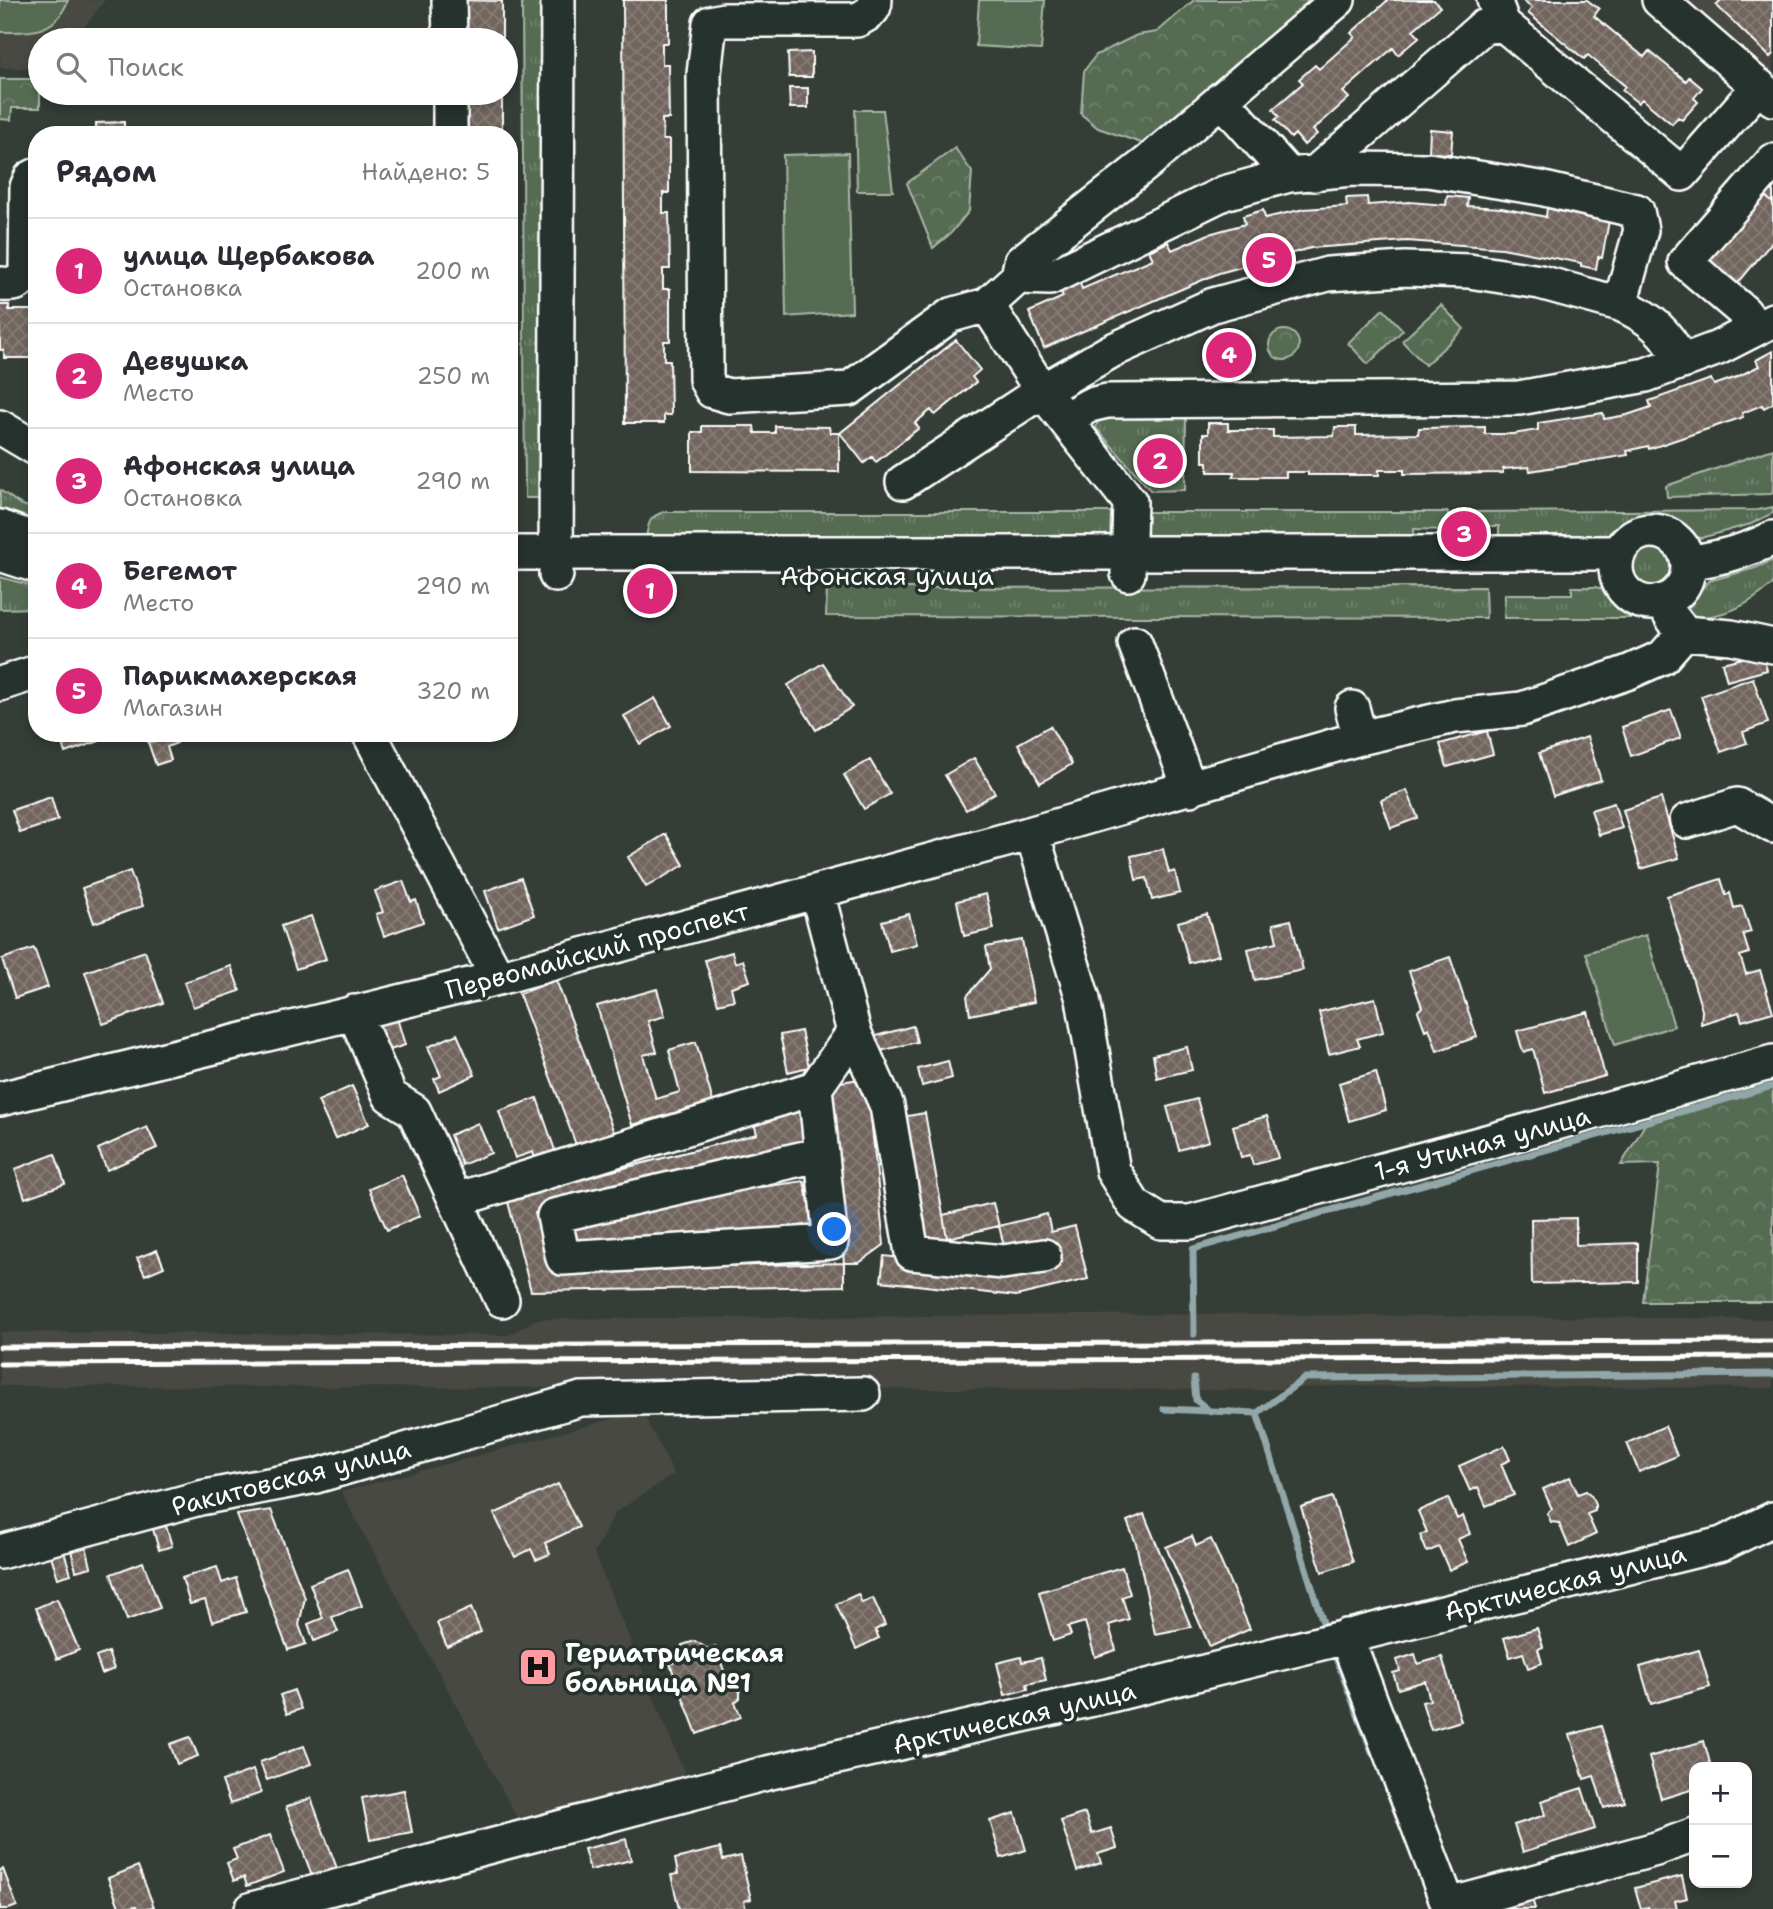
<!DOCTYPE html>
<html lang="ru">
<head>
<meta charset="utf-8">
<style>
  body { margin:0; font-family:"Shantell Sans",sans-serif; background:#f2f2f3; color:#2b2b33 }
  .controls { position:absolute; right:21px; bottom:21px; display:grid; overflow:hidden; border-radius:14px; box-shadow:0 4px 10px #0003 }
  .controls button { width:63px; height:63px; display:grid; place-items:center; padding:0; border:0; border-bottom:2px solid #e1e1e2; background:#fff; color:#2b2b33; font:35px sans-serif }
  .you { position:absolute; left:835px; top:1230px; width:24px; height:24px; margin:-18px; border:5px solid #fff; border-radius:50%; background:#1a73e8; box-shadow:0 0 0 10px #1a73e833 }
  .badge { display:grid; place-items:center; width:46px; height:46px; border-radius:50%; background:#db2777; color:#fff; font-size:23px; font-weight:700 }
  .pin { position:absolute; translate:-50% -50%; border:4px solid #fff; box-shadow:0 2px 7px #0006 }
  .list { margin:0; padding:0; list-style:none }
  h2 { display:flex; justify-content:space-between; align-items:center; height:91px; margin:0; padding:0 28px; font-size:30px }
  h2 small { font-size:23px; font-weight:400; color:#7c7c81 }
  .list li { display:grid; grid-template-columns:46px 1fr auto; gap:21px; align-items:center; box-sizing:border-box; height:105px; padding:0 28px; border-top:2px solid #e1e1e2 }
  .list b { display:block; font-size:26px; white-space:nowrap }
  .list p { margin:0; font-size:23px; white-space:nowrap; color:#7c7c81 }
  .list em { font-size:23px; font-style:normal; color:#7c7c81 }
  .icon { flex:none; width:38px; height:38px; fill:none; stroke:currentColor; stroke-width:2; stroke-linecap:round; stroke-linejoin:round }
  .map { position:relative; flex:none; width:1773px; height:1909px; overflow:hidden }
  .search { position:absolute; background:#fff; box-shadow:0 4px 10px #0003; left:28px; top:28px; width:490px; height:77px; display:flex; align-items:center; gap:18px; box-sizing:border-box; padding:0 24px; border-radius:38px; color:#7c7c81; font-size:26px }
  .panel { position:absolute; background:#fff; box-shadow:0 4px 10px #0003; left:28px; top:126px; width:490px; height:616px; border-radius:28px }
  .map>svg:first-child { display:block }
  .built { fill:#474942 }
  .grass { fill:url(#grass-tufts); stroke:#aab6a8; stroke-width:2 }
  .forest { fill:url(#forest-crowns); stroke:#aab6a8; stroke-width:2 }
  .pitch { fill:#546c52; stroke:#aab6a8; stroke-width:2 }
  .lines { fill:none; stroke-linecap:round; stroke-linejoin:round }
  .stream { stroke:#92a7a9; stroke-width:7 }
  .building { fill:url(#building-cross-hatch); stroke:#fff; stroke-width:2 }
  .minor-casing { stroke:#fff; stroke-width:38 }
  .minor { stroke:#26332d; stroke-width:33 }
  .rail { stroke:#fff; stroke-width:5 }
  .labels { text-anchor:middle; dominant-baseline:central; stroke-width:7; stroke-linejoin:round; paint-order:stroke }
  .street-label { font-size:26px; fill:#fff; stroke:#26332d }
  .poi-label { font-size:26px; font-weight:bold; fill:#fff; stroke:#26332d; text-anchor:start }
</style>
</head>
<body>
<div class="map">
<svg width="1773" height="1909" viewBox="0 0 1773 1909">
  <defs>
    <pattern id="grass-tufts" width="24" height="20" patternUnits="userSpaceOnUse" patternTransform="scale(1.75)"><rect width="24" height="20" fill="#546c52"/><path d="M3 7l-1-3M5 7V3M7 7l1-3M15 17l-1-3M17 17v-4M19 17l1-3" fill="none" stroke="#6e826c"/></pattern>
    <pattern id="forest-crowns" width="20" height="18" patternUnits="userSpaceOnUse" patternTransform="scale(1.75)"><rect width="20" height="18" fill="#546c52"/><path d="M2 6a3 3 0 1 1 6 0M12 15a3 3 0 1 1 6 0" fill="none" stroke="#6e826c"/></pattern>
    <pattern id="building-cross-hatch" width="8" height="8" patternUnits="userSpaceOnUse" patternTransform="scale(1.75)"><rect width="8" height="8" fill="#71655d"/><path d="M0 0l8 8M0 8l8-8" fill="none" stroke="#867c75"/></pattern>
  </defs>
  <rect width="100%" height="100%" fill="#353d37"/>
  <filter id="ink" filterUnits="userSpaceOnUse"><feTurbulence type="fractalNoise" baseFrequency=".0143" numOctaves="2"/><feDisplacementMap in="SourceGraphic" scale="14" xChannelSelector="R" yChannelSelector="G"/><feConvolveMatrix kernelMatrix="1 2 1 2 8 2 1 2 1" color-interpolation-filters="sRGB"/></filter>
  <g filter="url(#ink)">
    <!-- built -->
    <path class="built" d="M0,0H105L74,40H40V68H0Z
      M1681,0H1773V79Z
      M1197,1314L1773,1319V1388L1337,1386L1264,1390L0,1386V1332L509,1335L536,1319Z
      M644,1415L674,1474L615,1513L594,1553L688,1781L522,1827L341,1492L620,1417Z"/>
    <!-- grass -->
    <path class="grass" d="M522,0H541L544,498H525Z
      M1186,415L1185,490L1151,491L1096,428L1098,421L1103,417Z
      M1773,449V493L1771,494L1667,497L1666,486Z
      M0,490L20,504L37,510V526L0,512Z
      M1773,507V513L1751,524L1701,538C1690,537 1686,530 1677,524C1647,507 1629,529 1603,537H1499V526H1471V512L1758,510Z
      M664,512H1111L1110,538H646C648,524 649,516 664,512Z
      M1147,512H1448V530L1414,529L1413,538L1147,537Z
      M1629 568a23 23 0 1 1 46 0a23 23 0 1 1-46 0Z
      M1773,560V584C1748,605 1731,614 1698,618L1684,607L1709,581L1755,568Z
      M0,577L37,587V608L0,609Z
      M1485,587L1486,618L826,616L827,588Z
      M1572,587H1595L1604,589L1626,611L1647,618H1504L1505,594H1572Z"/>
    <!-- forest -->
    <path class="forest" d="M1194,0H1321L1150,146L1098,128L1081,114L1084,71L1096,55L1137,35L1157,32Z
      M0,79H40V108H12L11,120L0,119Z
      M955,148L972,172L969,211L951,233L933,248L907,183Z
      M1441,305L1464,329L1425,365L1402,341Z
      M1383,309L1403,330L1368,364L1348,343Z
      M1269 345a15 15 0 1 1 30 0a15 15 0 1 1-30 0Z
      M1241,334L1252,371L1218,382L1206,345Z
      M1773,1070V1302H1643L1660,1164L1621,1165L1658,1102Z"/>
    <!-- pitch -->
    <path class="pitch" d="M0,0H68C56,34 31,32 0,32Z
      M979,0H1045L1041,50L976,46Z
      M855,110H883L893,191H857Z
      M848,153L852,312L786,317L783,155Z
      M1646,935L1674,1026L1615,1045L1586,953Z"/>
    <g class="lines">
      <!-- stream -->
      <path class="stream" d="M1194,1334L1193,1249L1773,1086
        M1194,1379L1196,1400L1208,1410
        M1164,1409L1257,1413L1305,1378L1773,1374
        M1257,1413L1326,1632
        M1334,1653L1373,1754"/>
    </g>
    <!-- building -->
    <path class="building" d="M456,0L502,1V40H456Z
      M623,0H668V43H662V64H668L669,119H662L663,140H669V193H663V213H669L670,269H663V289H670V341H664V360H670L671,415H664V423H625Z
      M1388,0H1434L1440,7L1413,30L1419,37L1398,55L1393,48L1343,92L1349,98L1313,130L1317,134L1304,145L1295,134L1291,138L1275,120L1279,117L1273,109L1303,83L1299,79L1315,65L1319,69L1355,37L1351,33Z
      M1525,0H1587L1599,9L1594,16L1644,57L1649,51L1686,81L1689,77L1702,88L1694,98L1698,102L1682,120L1678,117L1672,124L1642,99L1638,103L1622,90L1625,86L1588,55L1584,59L1528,13L1532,8L1524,2Z
      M1721,0H1773V54L1770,57L1716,5Z
      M812,52V77H789L788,53Z
      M789,88H808V108H790Z
      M456,93H502V129H495V135H457Z
      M124,122V135H96V123Z
      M1430,129L1453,131L1451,154L1429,153Z
      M1773,169V203L1756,188Z
      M1756,188L1773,203V241L1733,289L1697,258Z
      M1447,196L1468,198L1467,206L1502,208L1546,217L1547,208L1609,221L1602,258L1598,257L1596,269L1581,266V263L1502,248L1407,241L1311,248L1219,273L1044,348L1029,312L1063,297L1060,289L1079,281L1082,289L1153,259L1149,251L1168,242L1172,250L1209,234L1245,224L1243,216L1263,210L1265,218L1304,209L1347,206L1346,198L1367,197L1368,205L1409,202L1446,205Z
      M0,305H9V310H37V358H4V350H0Z
      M956,340L980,370L972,377L976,382L935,415L931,410L915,423L919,428L876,462L872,457L864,463L840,433Z
      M1773,351V403L1764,408L1762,405L1742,413L1743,417L1649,449L1648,446L1627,451L1628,455L1530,471L1529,467L1503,469V473L1404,474V470H1379V475H1308V472H1286V477H1233L1234,472H1208V462H1203V434H1208V423H1228V430H1273V437L1334,436L1335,427H1356V435L1418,434L1419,428L1485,427V434H1513L1538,430V423L1603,413L1604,419L1627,415L1651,407L1649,401L1711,379L1714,385L1737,377L1759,366L1756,360Z
      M702,426H754L755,433H775V426L829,427L830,433H839V472L692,471V432H702Z
      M37,630V650H36L32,631Z
      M1762,653L1767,670L1727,681L1722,663Z
      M823,663L852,707L816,730L788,685Z
      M1753,678L1768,723L1743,732L1747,743L1721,752L1701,696Z
      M655,698L671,726L640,744L624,716Z
      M1671,710L1681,738L1631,756L1622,727Z
      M1050,726L1072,764L1040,783L1018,744Z
      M1487,731L1493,754L1447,767L1440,744Z
      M59,733H97L99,741L65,753Z
      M151,733H174L177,743L167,747L171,760L156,765L148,742L154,741Z
      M1587,737L1601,780L1553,796L1539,753Z
      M974,758L995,793L966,810L945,775Z
      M870,760L890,794L864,809L844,775Z
      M1407,790L1418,818L1391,828L1381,800Z
      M51,797L58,820L20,833L12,810Z
      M1661,798L1679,858L1641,869L1623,810Z
      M1614,803L1622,828L1599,835L1591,810Z
      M666,834L684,865L646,887L628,857Z
      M1163,849L1169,873L1175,871L1180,893L1152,900L1147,878L1136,880L1131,856Z
      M130,871L143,906L94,923L82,888Z
      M521,878L534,915L498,928L485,891Z
      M1721,879L1726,895L1730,893L1734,908L1742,906L1751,932L1743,934L1749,953L1740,956L1746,974L1760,970L1773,1012L1742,1021L1739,1012L1701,1024L1702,1010L1667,896Z
      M403,881L411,902L416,900L423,922L384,936L376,914L383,912L375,891Z
      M986,894L994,929L964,936L957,901Z
      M909,914L917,944L890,951L882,921Z
      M1207,914L1219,955L1189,963L1178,922Z
      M311,916L326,959L296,969L281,926Z
      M1291,920L1303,970L1255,980L1248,949L1277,942L1273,924Z
      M1022,940L1034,1002L970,1015L967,996L990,969L986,947Z
      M34,948L48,987L15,998L2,959Z
      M145,951L163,1003L103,1024L85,972Z
      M732,952L735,963L743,960L750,981L731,987L734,1000L718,1004L705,960Z
      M1450,957L1477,1037L1437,1051L1429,1028L1425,1030L1418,1011L1422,1007L1409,971Z
      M231,966L240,991L193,1007L184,982Z
      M556,980L615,1135L578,1150L519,994Z
      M657,989L665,1016L648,1021L657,1052L643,1055L656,1099L680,1092L669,1050L696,1042L713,1102L632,1125L597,1006Z
      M1375,998L1383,1032L1357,1039L1360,1046L1329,1054L1319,1012Z
      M1588,1012L1605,1076L1545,1093L1533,1049L1523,1052L1517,1031Z
      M397,1018L405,1045L387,1051L379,1023Z
      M913,1026L917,1042L876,1052L872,1037Z
      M801,1031L809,1067L788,1072L780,1035Z
      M457,1034L475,1075L439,1091L434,1079L441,1076L428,1047Z
      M1187,1047L1192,1070L1157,1078L1153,1055Z
      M948,1061L952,1078L922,1086L918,1069Z
      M1376,1072L1386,1110L1349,1121L1339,1083Z
      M867,1078L884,1245L859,1263H844L827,1084Z
      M352,1086L369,1124L335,1139L318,1101Z
      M537,1098L559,1162L538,1169L533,1152L515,1158L499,1111Z
      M1197,1099L1209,1141L1179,1150L1167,1107Z
      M803,1100L814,1141L535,1213L550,1270L844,1263V1286L531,1291L507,1198L757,1134L751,1113Z
      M925,1113L947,1238L923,1242L902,1117Z
      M1267,1116L1278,1158L1253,1165L1250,1155L1241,1157L1233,1126Z
      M478,1123L491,1153L462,1165L450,1135Z
      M147,1127L157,1148L107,1170L98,1149Z
      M55,1154L65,1184L25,1198L15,1169Z
      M402,1175L420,1216L387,1230L369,1189Z
      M804,1181L807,1196L818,1195L821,1214L810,1215L812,1224L631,1248L572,1247L569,1225L631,1205Z
      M993,1203L999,1226L947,1238L943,1215Z
      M1047,1214L1051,1232L1075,1226L1088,1279L1016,1296L881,1281L884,1256L1025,1272L1006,1254L999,1226Z
      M1576,1218V1245L1638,1243V1282L1532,1284L1531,1219Z
      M157,1250L164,1267L145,1275L137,1258Z
      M1665,1426L1677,1456L1639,1472L1627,1443Z
      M1504,1446L1510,1460L1501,1464L1514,1495L1486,1506L1478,1487L1470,1491L1459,1466Z
      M1570,1477L1578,1494L1586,1491L1591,1495L1595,1505V1511L1587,1514L1596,1534L1569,1547L1559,1523L1551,1522L1547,1513L1552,1509L1543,1489Z
      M558,1484L579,1527L545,1543L550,1554L536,1560L531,1549L515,1557L494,1514Z
      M1332,1497L1353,1562L1322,1572L1301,1507Z
      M1448,1498L1457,1519L1463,1516L1470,1534L1458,1539L1468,1562L1449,1570L1439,1547L1427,1552L1420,1535L1427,1532L1418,1511Z
      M271,1510L305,1598L299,1625L306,1644L288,1650L237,1515Z
      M1144,1514L1191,1627L1155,1634L1136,1543L1127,1521Z
      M166,1526L172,1546L159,1550L153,1529Z
      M1192,1536L1196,1546L1211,1539L1250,1629L1210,1647L1166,1547Z
      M86,1546L91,1567L76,1571L71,1550Z
      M64,1552L71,1574L58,1578L51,1556Z
      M143,1562L160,1608L127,1620L111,1574Z
      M217,1567L222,1583L236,1578L246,1612L212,1622L205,1600L190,1604L182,1578Z
      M1122,1567L1130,1594L1122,1597L1129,1619L1109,1625L1116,1650L1095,1657L1085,1622L1068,1627L1071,1635L1053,1641L1039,1592Z
      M348,1569L362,1606L332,1617L338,1632L314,1641L308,1624L323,1618L310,1584Z
      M858,1594L862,1603L873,1598L885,1625L875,1630L879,1638L856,1649L836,1604Z
      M57,1599L79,1650L57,1659L36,1608Z
      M471,1608L481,1632L447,1647L437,1623Z
      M1537,1628L1543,1647L1538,1649L1542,1663L1528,1668L1523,1653L1510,1657L1504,1638Z
      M695,1641L708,1649L715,1646L730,1687H736L740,1692V1698L735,1702L741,1717L697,1734L670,1664L677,1661L676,1658L682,1645Z
      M1699,1650L1710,1687L1651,1704L1640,1667Z
      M108,1652L114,1669L102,1674L96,1657Z
      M1415,1654L1418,1664L1442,1657L1461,1721L1431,1730L1422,1702L1430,1700L1425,1681L1398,1689L1393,1673L1400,1671L1397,1660Z
      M1021,1657L1022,1662L1041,1658L1046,1680L1027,1684L1028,1689L1005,1695L997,1663Z
      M294,1690L301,1709L287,1714L280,1695Z
      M1601,1726L1625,1802L1604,1808L1594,1776L1584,1779L1570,1735Z
      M190,1737L198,1756L177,1764L170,1744Z
      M1704,1741L1711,1767H1694V1789L1661,1799L1649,1757Z
      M304,1746L311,1764L267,1780L260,1762Z
      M253,1770L261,1793L230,1804L222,1781Z
      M1582,1788L1595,1829L1523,1852L1514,1825L1545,1815L1541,1801Z
      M404,1790L412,1832L370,1840L362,1798Z
      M311,1798L339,1874L315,1883L286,1807Z
      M1015,1813L1026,1850L1001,1858L990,1821Z
      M1085,1813L1092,1834L1111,1828L1117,1848L1098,1854L1101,1863L1077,1871L1061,1821Z
      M270,1835L284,1872L247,1886L244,1877L234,1881L227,1863L237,1859L233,1849Z
      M626,1839L631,1860L590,1870L584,1849Z
      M720,1848L723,1860L741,1856L751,1899L744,1901L746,1909H679L671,1875L678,1874L675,1859Z
      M138,1866L154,1907L137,1909L136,1906L120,1909L108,1878Z
      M3,1869L17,1906L9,1909H0V1870Z
      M1682,1876L1687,1898L1675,1901L1677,1909H1649L1648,1907L1641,1909L1635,1888Z
      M1532,1898L1535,1909H1486Z"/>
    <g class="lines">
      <defs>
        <path id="minor" d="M449,0L450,40
          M875,0C875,12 866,15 857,20H724L710,23L704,74L706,380L712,391L729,396L849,389L951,315L987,305L1018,277L1021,262L1147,163L1338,0
          M1494,0L1503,24L1682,174L1759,86
          M1659,0L1773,99
          M450,93V135
          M1221,99L1289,175
          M1314,174L1483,27L1503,24
          M1018,277L1050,278L1224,193L1289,175L1352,169L1428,170L1540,188L1637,211L1641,230L1620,304C1651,318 1666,331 1682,362
          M0,284C14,285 20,285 26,272L27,187L31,178L37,175
          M987,305L1042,391L1130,502L1128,574
          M1756,328L1744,312L1685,262L1773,161
          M1065,419L1090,405L1107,401L1519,398L1646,375L1718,348L1773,320
          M0,427L37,449
          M903,482L1042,391L1111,351L1213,305L1328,274L1405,269L1469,271L1540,282L1620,304
          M0,527L37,540
          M1616 567a36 36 0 1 1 72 0a36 36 0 1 1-72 0Z
          M509,553H1618
          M0,554L37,566
          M1688,563C1718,558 1745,552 1773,538
          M556,575L558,0
          M1670,615L1684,633L1731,637L1773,646
          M1135,643L1190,789
          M0,684L37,672
          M1352,708L1360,738
          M369,733L498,978
          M1687,821L1737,805L1773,826
          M1032,833L1083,999L1113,1171L1134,1205L1161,1222H1190L1549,1125L1773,1062
          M817,892L854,1032L887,1106L912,1253L1003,1262L1044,1256
          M354,1012L390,1096L414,1111L502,1300
          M0,1099L498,978L1032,833L1360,738L1455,716L1522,709L1629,672L1663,657L1684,633
          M822,1154L554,1216L563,1258L831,1242L815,1088L854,1032
          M456,1200L815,1088
          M0,1552L200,1498L316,1476L581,1399L863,1394
          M1346,1636L1450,1909
          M1449,1905L1656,1849L1694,1835
          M252,1909L767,1773L1111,1695L1722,1544L1773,1519"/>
      </defs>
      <!-- minor casing -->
      <use href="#minor" class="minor-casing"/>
      <!-- minor -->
      <use href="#minor" class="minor"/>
      <!-- rail -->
      <path class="rail" d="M0,1347L1773,1341
        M0,1364L1773,1357"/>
    </g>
  </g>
  <!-- icons -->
  <defs>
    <symbol id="hospital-square" viewBox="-11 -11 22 22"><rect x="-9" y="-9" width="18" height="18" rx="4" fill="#ff9aa2" stroke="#26332d"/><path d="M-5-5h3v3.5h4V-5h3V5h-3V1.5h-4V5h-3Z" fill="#111"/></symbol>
  </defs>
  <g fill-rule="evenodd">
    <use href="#hospital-square" x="516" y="1645" width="44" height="44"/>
  </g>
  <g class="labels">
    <!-- street labels -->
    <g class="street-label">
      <text x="887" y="575">Афонская улица</text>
      <text transform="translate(597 950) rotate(-15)">Первомайский проспект</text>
      <text transform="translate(1482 1143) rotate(-15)">1-я Утиная улица</text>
      <text transform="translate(291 1477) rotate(-14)">Ракитовская улица</text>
      <text transform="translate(1565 1582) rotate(-14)">Арктическая улица</text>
      <text transform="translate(1014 1717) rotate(-13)">Арктическая улица</text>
    </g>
    <!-- poi labels -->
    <g class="poi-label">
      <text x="565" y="1652">Гериатрическая<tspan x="565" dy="30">больница №1</tspan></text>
    </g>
  </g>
</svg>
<div class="controls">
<button>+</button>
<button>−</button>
</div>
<div class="you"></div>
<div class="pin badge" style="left:650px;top:591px">1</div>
<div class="pin badge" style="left:1160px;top:461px">2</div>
<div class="pin badge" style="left:1464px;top:534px">3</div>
<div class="pin badge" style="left:1229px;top:355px">4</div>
<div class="pin badge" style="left:1269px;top:260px">5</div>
<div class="search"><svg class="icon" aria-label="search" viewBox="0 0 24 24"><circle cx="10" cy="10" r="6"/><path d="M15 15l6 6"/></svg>Поиск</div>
<section class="panel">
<h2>Рядом<small>Найдено: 5</small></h2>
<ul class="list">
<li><span class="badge">1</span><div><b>улица Щербакова</b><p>Остановка</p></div><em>200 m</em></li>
<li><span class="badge">2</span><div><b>Девушка</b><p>Место</p></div><em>250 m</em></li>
<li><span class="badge">3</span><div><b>Афонская улица</b><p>Остановка</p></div><em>290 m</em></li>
<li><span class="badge">4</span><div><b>Бегемот</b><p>Место</p></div><em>290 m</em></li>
<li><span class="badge">5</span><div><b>Парикмахерская</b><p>Магазин</p></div><em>320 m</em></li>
</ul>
</section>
</div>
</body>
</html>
